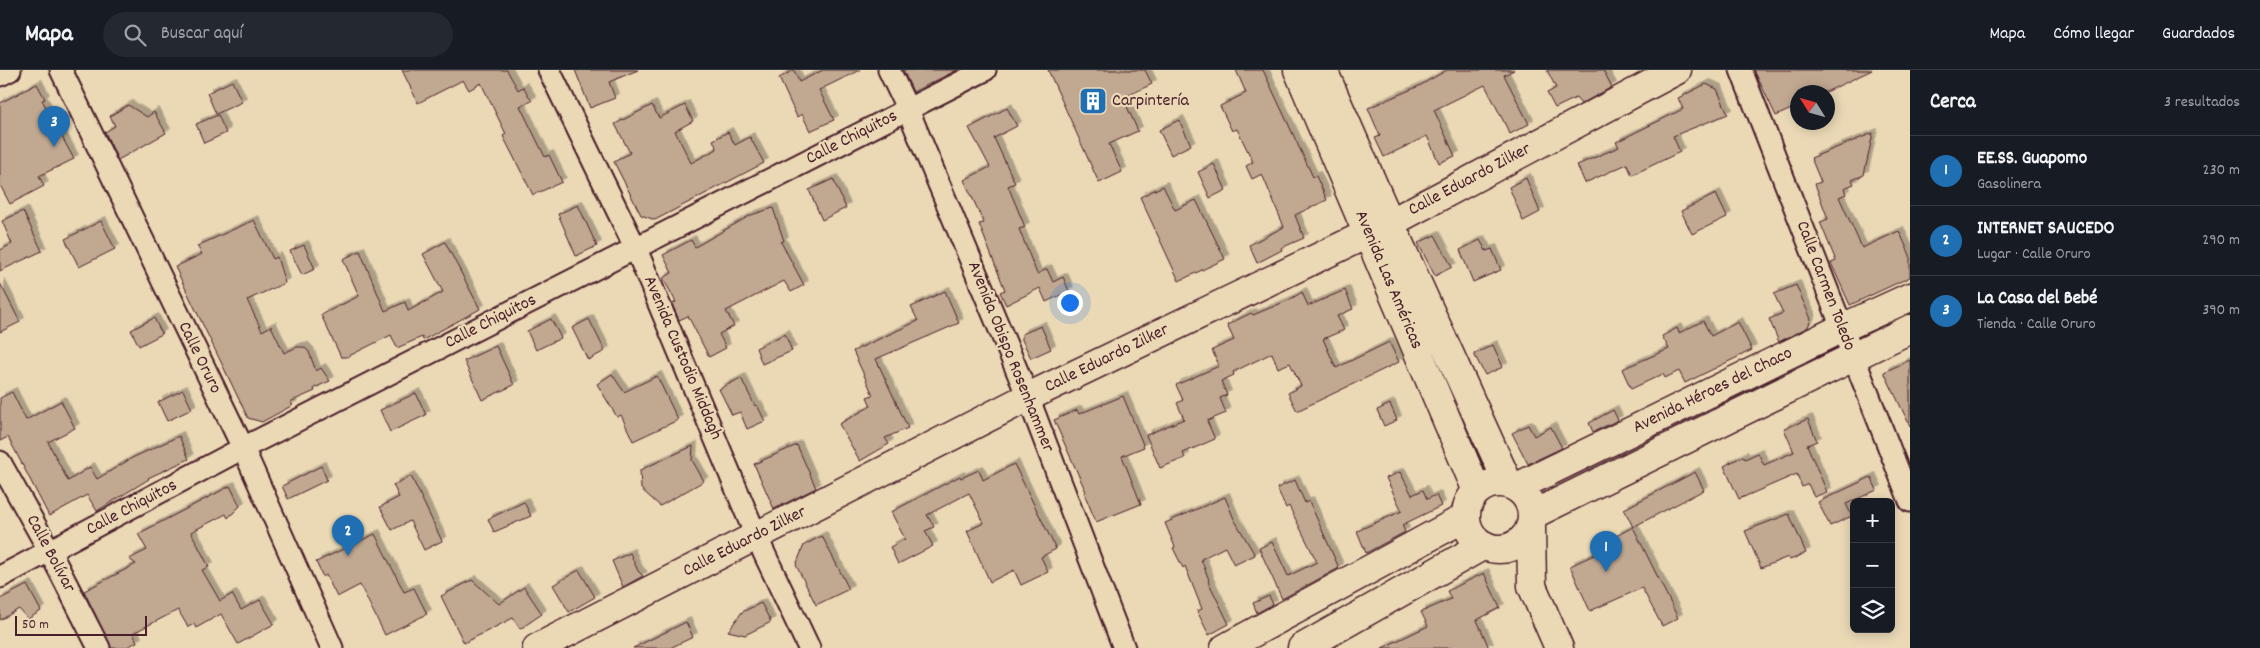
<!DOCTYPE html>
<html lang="es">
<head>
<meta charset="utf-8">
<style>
  body { margin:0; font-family:Dekko,sans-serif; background:#242831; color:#f1f3f6 }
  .controls { position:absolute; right:15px; bottom:15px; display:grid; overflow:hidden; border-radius:8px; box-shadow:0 2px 12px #0003 }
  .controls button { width:45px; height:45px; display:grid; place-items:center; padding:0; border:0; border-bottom:1px solid #363941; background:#171b24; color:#f1f3f6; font:25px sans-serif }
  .compass { position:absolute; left:1790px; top:15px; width:45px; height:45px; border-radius:50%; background:#171b24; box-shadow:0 2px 12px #0003; rotate:307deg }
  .scale { position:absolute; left:15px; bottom:12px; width:132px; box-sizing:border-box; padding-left:5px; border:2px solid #4a1f2b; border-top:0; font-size:14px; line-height:18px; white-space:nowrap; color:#4a1f2b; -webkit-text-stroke:4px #ebd9b6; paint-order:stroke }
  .you { position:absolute; left:1069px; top:232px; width:18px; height:18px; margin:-12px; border:4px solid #fff; border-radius:50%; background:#1a73e8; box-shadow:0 0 0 8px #1a73e833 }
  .badge { display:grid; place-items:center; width:32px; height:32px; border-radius:50%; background:#1f6fb2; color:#fff; font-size:16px; font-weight:700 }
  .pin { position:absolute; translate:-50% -41px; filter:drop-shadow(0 1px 2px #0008) }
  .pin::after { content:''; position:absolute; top:26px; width:18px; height:15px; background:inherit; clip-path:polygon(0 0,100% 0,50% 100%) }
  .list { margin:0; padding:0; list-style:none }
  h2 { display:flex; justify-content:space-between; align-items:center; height:65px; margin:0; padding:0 20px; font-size:21px }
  h2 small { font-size:16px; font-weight:400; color:#9ea1a6 }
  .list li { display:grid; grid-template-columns:32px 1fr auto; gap:15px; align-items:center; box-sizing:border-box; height:70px; padding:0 20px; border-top:1px solid #363941 }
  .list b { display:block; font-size:19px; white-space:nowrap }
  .list p { margin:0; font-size:16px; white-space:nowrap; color:#9ea1a6 }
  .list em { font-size:16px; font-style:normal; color:#9ea1a6 }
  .icon { flex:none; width:28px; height:28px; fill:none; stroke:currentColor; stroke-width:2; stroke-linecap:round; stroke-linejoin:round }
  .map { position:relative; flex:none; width:1910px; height:578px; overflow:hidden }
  header { display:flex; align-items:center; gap:30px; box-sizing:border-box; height:70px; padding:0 25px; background:#171b24; border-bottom:1px solid #363941 }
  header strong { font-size:24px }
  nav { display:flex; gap:28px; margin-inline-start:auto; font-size:18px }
  .search { width:350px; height:45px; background:#242831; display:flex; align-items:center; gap:12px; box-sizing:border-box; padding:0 18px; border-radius:28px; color:#9ea1a6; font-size:19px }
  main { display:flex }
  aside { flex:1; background:#171b24 }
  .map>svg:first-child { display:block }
  .building { fill:#c0a891; stroke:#4a1f2b; filter:url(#shadow) }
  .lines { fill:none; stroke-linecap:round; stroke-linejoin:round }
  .street-casing { stroke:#4a1f2b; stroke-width:25 }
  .secondary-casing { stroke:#4a1f2b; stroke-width:31 }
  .street { stroke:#ebd9b6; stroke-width:21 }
  .secondary { stroke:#ebd9b6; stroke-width:28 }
  .labels { text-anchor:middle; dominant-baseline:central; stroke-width:4.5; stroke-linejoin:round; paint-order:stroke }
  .poi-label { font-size:18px; fill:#4a1f2b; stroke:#ebd9b6; text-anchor:start }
  .street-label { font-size:18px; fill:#4a1f2b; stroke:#ebd9b6 }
</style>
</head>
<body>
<header>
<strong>Mapa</strong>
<div class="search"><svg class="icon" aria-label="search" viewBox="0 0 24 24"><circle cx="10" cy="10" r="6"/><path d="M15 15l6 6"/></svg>Buscar aquí</div>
<nav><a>Mapa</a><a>Cómo llegar</a><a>Guardados</a></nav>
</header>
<main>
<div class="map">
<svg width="1910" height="578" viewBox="0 0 1910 578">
  <defs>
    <filter id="shadow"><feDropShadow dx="4.5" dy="-4.5" stdDeviation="0" flood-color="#0004"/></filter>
  </defs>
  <rect width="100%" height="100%" fill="#ebd9b6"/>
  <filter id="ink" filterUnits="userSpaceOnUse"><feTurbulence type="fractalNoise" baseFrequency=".02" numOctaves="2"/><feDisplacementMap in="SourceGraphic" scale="10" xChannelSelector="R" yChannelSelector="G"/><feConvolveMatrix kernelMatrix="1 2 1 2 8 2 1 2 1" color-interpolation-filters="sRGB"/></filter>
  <g filter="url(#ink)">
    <!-- building -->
    <path class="building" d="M402,0H507L518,20L523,17L532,31L520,36L545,87L549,85L562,112L533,125L503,66L506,64L481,13L469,20L463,10L418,33Z
      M575,0H638L609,12L615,28L590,38Z
      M794,0L799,12L823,0H860L819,20L834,50L810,61L802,44L797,47L779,8Z
      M903,0H957L913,22Z
      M1048,0H1145L1152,14L1123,28L1138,61L1109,74L1122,102L1099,113Z
      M1236,0H1263L1313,107L1316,106L1327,130L1295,145L1304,168L1281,178L1282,180L1257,193L1249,175L1284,157L1262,104L1252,109L1246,96L1253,92L1237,59L1232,61L1220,36L1246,23Z
      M1447,0H1514L1504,5L1529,54L1510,64L1485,15L1434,40L1455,86L1439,93L1427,66L1384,87L1375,68L1380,66L1368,38L1419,16Z
      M1547,0H1603L1612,17L1581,34L1576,28L1555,38L1547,23L1556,18Z
      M1754,0H1872L1826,22H1798V36L1776,46Z
      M232,11L242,32L216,44L207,23Z
      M37,14L45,29L42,30L74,89L39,106L44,116L10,134L0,115V33Z
      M1706,14L1717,19L1728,44L1673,66L1680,82L1632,105L1627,94L1585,113L1577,95L1619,77L1616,72L1683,39L1678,28Z
      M128,35L147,47L154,42L166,63L118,90L105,62L115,56L110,46Z
      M652,35L659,48L685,35L693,51L675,61L691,93L717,79L713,70L728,62L735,75L750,67L764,93L655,150L641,145L614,92L630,83L615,54Z
      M1007,38L1017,56L994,68L1015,113L1008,116L1025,157L1019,159L1037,204L1047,199L1053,212L1063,207L1069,221L1046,232L1040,218L1006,235L1000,222L1005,220L979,154L984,153L964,110L990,97L969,58Z
      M218,45L226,63L204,73L196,54Z
      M1179,50L1191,75L1171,85L1159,60Z
      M1873,63L1864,105L1852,110L1854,114L1844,118L1846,124L1839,127L1862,178L1899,161L1910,185V207L1850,235L1831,193L1836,191L1820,152L1828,149L1815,114L1821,112L1811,88Z
      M1214,94L1226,120L1210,128L1198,102Z
      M1526,108L1540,142L1523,151L1509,117Z
      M833,109L846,138L822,150L809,120Z
      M1163,116L1175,140L1196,130L1225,189L1179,211L1140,127Z
      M1716,124L1727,147L1692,164L1681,141Z
      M578,135L597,176L576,186L558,144Z
      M773,138L784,171L781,172L804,215L791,222L784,211L726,241L734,256L719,264L726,278L709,287L688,246L679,250L672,234L676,232L663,208L672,203L663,185L691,170L695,177L751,145Z
      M23,141L42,181L0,201V180L12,174L2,151Z
      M254,150L273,189L277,187L285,213L247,230L262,261L271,256L284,283L297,277H304L309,282L316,301L321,298L330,311L314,318L315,321L290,332L293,335L262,352L248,348L175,197L202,184L197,176Z
      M101,151L115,179L79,197L65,169Z
      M1435,165L1452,197L1435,206L1418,173Z
      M1480,170L1486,181L1492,179L1501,200L1473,212L1460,180Z
      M445,172L480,239L423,270L422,267L397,278L391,265L347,287H341L321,245L359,226L343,189L360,181L385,241L405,232L408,241L443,222L423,184Z
      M304,175L315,199L302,205L290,181Z
      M0,213L20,252L0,262Z
      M1796,215L1811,249L1808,257L1779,272L1769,249L1783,243L1774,224Z
      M1345,220L1353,239L1337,246L1344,260L1323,269L1336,298L1389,272L1399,292L1297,341L1288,323L1301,316L1290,293L1278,298L1272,283L1233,302L1234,305L1221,311L1227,325L1220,328L1226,343L1207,351L1215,369L1183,383L1185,388L1160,398L1146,365L1184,349L1177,333L1183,330L1176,315L1219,296L1212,280L1234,270L1227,255L1251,243L1253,245L1289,230L1302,222L1308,236Z
      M945,221L959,253L876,289L908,358L885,368L889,374L860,391L839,354L871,336L867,327L873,325L853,281L918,251L911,237Z
      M154,248L162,264L139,276L131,260Z
      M551,249L561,268L536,280L527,261Z
      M589,249L605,281L588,290L572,258Z
      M1703,251L1711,266L1738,252L1752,280L1685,313L1679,301L1665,308L1663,304L1631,319L1622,299L1669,279L1662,266L1677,258L1679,263Z
      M1041,256L1051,279L1031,288L1022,270V264Z
      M785,264L792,281L762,294L756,278Z
      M1493,275L1503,297L1485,305L1474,284Z
      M496,276L514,315L482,330L464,291Z
      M1910,290V356L1884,302Z
      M612,304L624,322L657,306L678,350L633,371L621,345L617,347L597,314Z
      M741,308L755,336L757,335L765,351L747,359L740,342L732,345L719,319Z
      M183,320L192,339L167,351L158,332Z
      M12,322L26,350L61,331L75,358L48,372L68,411L90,397L97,409L132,388L179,366L189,389L148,408L149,409L97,441L87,425L49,446L8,367L0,371V328Z
      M416,323L426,345L390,362L380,340Z
      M1123,326L1144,377L1122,386L1141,434L1096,452L1084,423L1086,422L1054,350L1077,340L1079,344Z
      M1390,334L1397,350L1384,356L1377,340Z
      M1613,340L1618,350L1593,362L1589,353Z
      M1808,349L1817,371L1807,375L1827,422L1814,427L1808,414L1802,417L1797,404L1739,429L1724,396L1743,386L1745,389L1758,383L1764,395L1794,382L1784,359Z
      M1528,355L1534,366L1551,357L1562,378L1528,394L1512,363Z
      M797,375L816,418L774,439L754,394Z
      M693,376L692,390L704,411L660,436L641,419L640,400Z
      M1014,394L1056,479L1041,487L1048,502L1021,515L1014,500L990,512L967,461L984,453L969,423L927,445L934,457L925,461L933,476L898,494L890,477L905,469L891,442L960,406L961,408L979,400L983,410Z
      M321,396L327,410L288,429L282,416Z
      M1400,402L1412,425L1423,420L1427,429L1436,425L1441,436L1402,455L1405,462L1366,483L1357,461L1402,441L1386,408Z
      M1695,402L1704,420L1633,457L1624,439Z
      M411,406L442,471L424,480L410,451L392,460L380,437L399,427L393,415Z
      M1871,407L1877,420L1846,434L1852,446L1830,456L1818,432Z
      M1295,410L1305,433L1309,431L1339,498L1282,529L1259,478L1272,472L1288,506L1317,492L1289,436L1286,438L1277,418Z
      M230,416L240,436L228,448L226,444L191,462L209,497L202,500L220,531L232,524L241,540L260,530L274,554L238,574L221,544L196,558L194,554L188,557L178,540L133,563L137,572L125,578H111L84,521L136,494L129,489L147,480L138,464Z
      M1225,427L1234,449L1255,485L1234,495L1225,477L1201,489L1209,510L1208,511L1229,554L1209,565L1197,541L1202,539L1185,496L1183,498L1173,478L1175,477L1165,453Z
      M524,432L531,446L494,462L488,449Z
      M1789,444L1806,483L1790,490L1788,487L1761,498L1745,461Z
      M1633,457L1678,548L1662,556L1642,518L1590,541L1570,496L1620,473L1616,466Z
      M375,464L404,522L414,518L427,544L385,565L360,515L337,527L326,505L323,507L316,492Z
      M822,466L849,519L816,535L796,495L804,475Z
      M630,483L638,501L643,506L623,517L612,491Z
      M579,500L595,527L569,542L553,515Z
      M1484,503L1500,538L1477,550L1489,578H1382L1428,556L1421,542L1451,529L1447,521Z
      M472,510L499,534L524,517L542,544L520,559L513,548L464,573L441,526Z
      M27,515L41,541L28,549L19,539L0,550V529Z
      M1269,526L1273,534L1257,543L1253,533Z
      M761,533L771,552L745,565L728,561L742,542Z
      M686,552L693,567L670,578H633Z"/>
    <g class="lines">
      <defs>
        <path id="street" d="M61,0L243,378L332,578
          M549,0L636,179L756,466L809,578
          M889,0L908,40L1028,327L1124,578
          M1741,0L1910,431
          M0,5L10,0
          M0,392L50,482L99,578
          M0,507L243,378L985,0"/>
        <path id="secondary" d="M1298,0L1477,421
          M1323,0L1390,153L1508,413
          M1466 446a33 33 0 1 1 66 0a33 33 0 1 1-66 0Z
          M1517,417L1842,258L1910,227
          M1532,445L1910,259
          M1531,456L1532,516L1559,578
          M537,578L1028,327L1390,153L1677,0
          M1225,578L1466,447
          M1302,578L1484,475"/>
      </defs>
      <!-- street casing -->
      <use href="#street" class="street-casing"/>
      <!-- secondary casing -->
      <use href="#secondary" class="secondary-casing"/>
      <!-- street -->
      <use href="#street" class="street"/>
      <!-- secondary -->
      <use href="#secondary" class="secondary"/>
    </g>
  </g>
  <!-- icons -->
  <defs>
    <symbol id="building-square" viewBox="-11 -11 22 22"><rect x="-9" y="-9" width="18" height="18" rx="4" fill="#1f6fb2" stroke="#ebd9b6"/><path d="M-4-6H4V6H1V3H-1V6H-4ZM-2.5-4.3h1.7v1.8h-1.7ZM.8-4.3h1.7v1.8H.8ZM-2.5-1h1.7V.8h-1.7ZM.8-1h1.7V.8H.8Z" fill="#fff"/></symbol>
  </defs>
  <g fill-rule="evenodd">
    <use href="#building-square" x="1077" y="15" width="32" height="32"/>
  </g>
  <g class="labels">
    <!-- poi labels -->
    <g class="poi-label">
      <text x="1112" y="31">Carpintería</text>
    </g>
    <!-- street labels -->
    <g class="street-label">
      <text transform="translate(852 68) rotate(-27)">Calle Chiquitos</text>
      <text transform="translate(1470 110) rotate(-28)">Calle Eduardo Zilker</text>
      <text transform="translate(1388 210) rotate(67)">Avenida Las Américas</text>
      <text transform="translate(1825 216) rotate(69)">Calle Carmen Toledo</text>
      <text transform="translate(491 252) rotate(-27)">Calle Chiquitos</text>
      <text transform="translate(1010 287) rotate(68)">Avenida Obispo Rosenhammer</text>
      <text transform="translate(199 288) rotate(64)">Calle Oruro</text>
      <text transform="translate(682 288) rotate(67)">Avenida Custodio Middagh</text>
      <text transform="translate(1107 289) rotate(-26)">Calle Eduardo Zilker</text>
      <text transform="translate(1713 321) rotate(-26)">Avenida Héroes del Chaco</text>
      <text transform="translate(132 438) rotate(-28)">Calle Chiquitos</text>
      <text transform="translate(745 472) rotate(-27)">Calle Eduardo Zilker</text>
      <text transform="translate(50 484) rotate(62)">Calle Bolívar</text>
    </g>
  </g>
</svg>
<div class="controls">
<button>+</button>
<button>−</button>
<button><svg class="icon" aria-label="layers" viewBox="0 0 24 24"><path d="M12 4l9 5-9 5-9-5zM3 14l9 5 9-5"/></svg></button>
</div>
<svg class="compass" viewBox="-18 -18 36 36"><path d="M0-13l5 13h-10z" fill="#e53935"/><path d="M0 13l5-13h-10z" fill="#9ea1a6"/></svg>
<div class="scale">50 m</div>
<div class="you"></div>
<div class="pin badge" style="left:1606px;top:502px">1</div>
<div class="pin badge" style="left:348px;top:486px">2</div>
<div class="pin badge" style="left:54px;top:77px">3</div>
</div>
<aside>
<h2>Cerca<small>3 resultados</small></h2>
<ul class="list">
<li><span class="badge">1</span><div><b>EE.SS. Guapomo</b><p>Gasolinera</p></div><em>230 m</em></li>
<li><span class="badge">2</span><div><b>INTERNET SAUCEDO</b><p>Lugar · Calle Oruro</p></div><em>290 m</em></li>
<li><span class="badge">3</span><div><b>La Casa del Bebé</b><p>Tienda · Calle Oruro</p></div><em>390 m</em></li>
</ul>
</aside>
</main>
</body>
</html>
